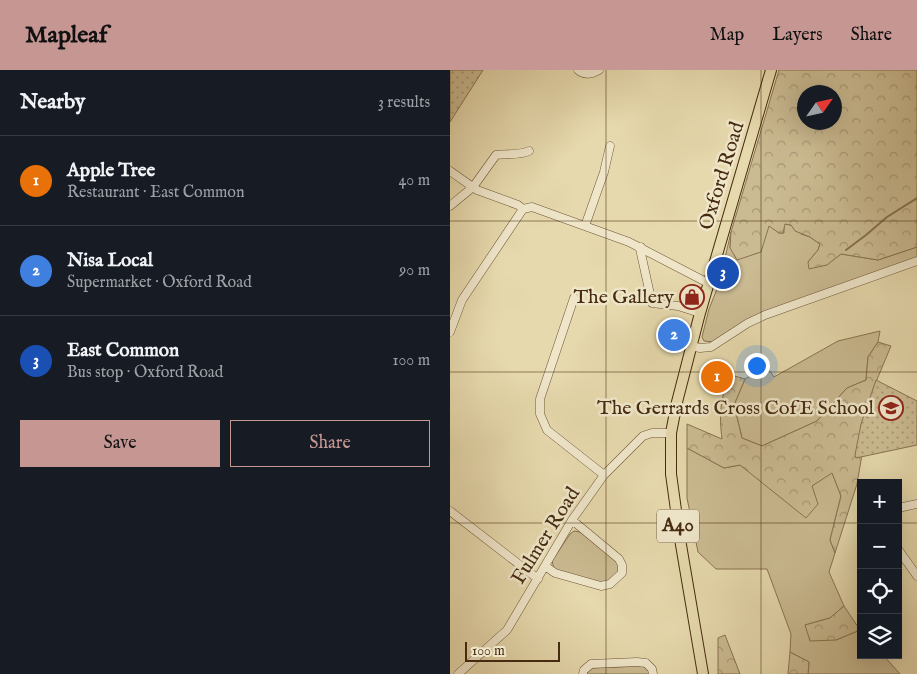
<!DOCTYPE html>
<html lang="en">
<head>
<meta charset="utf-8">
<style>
  body { margin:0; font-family:"IM FELL English",serif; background:#20242c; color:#f1f3f6 }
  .controls { position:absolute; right:15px; bottom:15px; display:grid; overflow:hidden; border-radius:0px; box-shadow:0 5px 20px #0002 }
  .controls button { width:45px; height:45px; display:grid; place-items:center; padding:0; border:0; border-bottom:1px solid #363941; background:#171b24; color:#f1f3f6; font:25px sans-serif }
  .compass { position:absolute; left:347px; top:15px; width:45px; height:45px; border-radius:50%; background:#171b24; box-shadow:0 5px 20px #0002; rotate:56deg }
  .scale { position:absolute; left:15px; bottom:12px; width:95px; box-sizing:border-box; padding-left:5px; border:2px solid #462b10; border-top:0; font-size:14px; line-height:18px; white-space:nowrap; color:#462b10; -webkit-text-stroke:4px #efe6ca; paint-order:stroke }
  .you { position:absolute; left:306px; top:295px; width:18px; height:18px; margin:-12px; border:4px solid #fff; border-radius:50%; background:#1a73e8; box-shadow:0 0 0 8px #1a73e833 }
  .badge { display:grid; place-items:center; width:32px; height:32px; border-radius:50%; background:#c59692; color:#fff; font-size:16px; font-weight:700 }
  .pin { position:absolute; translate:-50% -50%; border:2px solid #fff; box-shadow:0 1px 5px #0006 }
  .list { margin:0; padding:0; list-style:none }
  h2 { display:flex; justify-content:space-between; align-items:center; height:65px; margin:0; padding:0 20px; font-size:21px }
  h2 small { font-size:16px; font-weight:400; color:#9ea1a6 }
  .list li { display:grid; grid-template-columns:32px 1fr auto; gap:15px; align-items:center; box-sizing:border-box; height:90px; padding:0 20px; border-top:1px solid #363941 }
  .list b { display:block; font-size:19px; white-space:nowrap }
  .list p { margin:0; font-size:16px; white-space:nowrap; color:#9ea1a6 }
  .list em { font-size:16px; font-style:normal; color:#9ea1a6 }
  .actions { display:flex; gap:10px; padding:15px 20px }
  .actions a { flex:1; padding:11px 0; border:1px solid #c59692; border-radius:0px; text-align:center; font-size:18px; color:#c59692 }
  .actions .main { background:#c59692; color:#111 }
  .icon { flex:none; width:28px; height:28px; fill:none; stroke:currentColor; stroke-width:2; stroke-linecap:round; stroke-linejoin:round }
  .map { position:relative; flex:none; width:467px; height:604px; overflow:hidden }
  header { display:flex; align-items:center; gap:30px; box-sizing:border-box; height:70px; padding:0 25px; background:#c59692; color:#111 }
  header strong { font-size:24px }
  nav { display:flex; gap:28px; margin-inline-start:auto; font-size:18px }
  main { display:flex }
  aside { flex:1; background:#171b24 }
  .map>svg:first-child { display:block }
  .grass { fill:#cbbb92; stroke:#887351 }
  .forest { fill:url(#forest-crowns); stroke:#887351; fill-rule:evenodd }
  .park { fill:url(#park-dots); stroke:#887351 }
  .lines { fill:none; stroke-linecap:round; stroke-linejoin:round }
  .stream { stroke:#86704e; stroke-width:2 }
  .minor-casing { stroke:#6e5637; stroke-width:9 }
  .major-casing { stroke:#462b10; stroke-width:12 }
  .minor { stroke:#efe6ca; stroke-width:8 }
  .major { stroke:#e6d9ad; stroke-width:10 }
  .grid { fill:none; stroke:#462b10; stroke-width:1; stroke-opacity:0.55 }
  .labels { text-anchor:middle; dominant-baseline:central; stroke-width:5; stroke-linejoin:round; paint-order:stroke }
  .shield { fill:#efe6ca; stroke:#796348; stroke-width:1 }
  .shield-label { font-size:19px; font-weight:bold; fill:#462b10 }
  .street-label { font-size:20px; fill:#462b10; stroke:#efe6ca }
  .poi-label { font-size:20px; fill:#462b10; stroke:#efe6ca; text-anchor:end }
</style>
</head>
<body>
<header>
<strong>Mapleaf</strong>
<nav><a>Map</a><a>Layers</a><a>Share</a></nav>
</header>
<main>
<aside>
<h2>Nearby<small>3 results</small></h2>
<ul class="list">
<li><span class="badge" style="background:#e8710a">1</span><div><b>Apple Tree</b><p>Restaurant · East Common</p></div><em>40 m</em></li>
<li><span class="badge" style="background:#3f7fe0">2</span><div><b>Nisa Local</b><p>Supermarket · Oxford Road</p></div><em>90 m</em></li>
<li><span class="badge" style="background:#1a4fb4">3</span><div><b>East Common</b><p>Bus stop · Oxford Road</p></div><em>100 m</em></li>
</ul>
<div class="actions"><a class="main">Save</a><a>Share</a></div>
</aside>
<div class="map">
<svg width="467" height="604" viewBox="0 0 467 604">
  <defs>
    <pattern id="forest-crowns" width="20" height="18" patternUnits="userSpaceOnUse" patternTransform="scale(1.25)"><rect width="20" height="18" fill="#cbbb92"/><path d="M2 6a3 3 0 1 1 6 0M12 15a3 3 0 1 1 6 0" fill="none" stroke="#a79876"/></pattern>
    <pattern id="park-dots" width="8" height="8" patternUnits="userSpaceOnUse" patternTransform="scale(1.25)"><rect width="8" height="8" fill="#cbbb92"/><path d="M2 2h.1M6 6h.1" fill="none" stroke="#a79876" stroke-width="1.8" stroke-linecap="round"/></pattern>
  </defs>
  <rect width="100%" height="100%" fill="#e6d9ad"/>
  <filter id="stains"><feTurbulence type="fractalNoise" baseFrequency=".004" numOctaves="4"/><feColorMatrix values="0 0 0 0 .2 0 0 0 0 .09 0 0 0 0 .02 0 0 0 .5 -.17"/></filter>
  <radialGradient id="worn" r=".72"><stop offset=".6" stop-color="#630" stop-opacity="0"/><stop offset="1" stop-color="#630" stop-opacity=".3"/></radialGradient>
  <!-- grass -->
  <path class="grass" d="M334,154L341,155L351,164L360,167L370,174L368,180L358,192C375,200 377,194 391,184L428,190L467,177V188L391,215L263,272L254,271L252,267L259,239L269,214L281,162L280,178L320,156L329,163H334Z
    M430,261L428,272L418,287L416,310L397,318L367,351L312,376L292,368L284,335L295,309L317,297L324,307L388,271Z
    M237,378L274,398L290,395L308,408L362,416L382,402L391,426L380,470L385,483L379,502L394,536L380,548L355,555L386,570L410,560L411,585H433L450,604H358L359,592L340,582L341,564L317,499H266L248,482L237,428Z
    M124,461L130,462L168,491L169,504L159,512H145L104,499L102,491L120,464Z
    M193,596L197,597L201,604H136L141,598Z"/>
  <!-- forest -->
  <path class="forest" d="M329,0H467V177L428,190L391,184L377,195L359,199L358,192L368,180L370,174L360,167L345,161L341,155L335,154L333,163H329L319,156L311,182L287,190L280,178L281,162ZM384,22V52H354V22Z
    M428,272L441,276L423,319L407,414L385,483L380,470L391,426L382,403L362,416L368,434L356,448L290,395L274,398L237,378V354L272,369C269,346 270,325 281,305L295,309L284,335L292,368L312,376L367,351L397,318L416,310L418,287Z
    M394,536L410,560L386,570L360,571L355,555L380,548Z
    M275,565L290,604H268V568Z
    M340,582L359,592L358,604H338Z"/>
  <!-- park -->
  <path class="park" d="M0,0H33L0,52Z
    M426,310L467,331V375L406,388L405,385L411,354Z"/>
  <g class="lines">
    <!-- stream -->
    <path class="stream" d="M396,180L416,165L437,147L467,128"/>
    <defs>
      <path id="minor" d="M128,0C135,6 142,4 149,0
        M0,101L27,120L68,135L73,139
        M0,136L23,117L46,85C57,83 68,86 79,81
        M135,156L154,102L160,76
        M191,177L190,179L202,233L228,236L250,243
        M124,228L90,329V344L97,360L154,405
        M0,262L12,230L73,139L82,137L179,172L258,213
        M241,276L250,278L261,277L298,253L315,245L467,191
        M448,438L467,434
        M0,441L88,509
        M448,479L467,506
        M95,496L105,503L151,516L160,514L172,503V495L169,489L122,450
        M8,604L57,560L122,450L154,405L193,366L202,363H221
        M133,604L134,600L141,594L187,592L196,593L202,599L203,604"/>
      <path id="major" d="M253,604L230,469L221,404V363L227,332L250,243L321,0"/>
    </defs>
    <!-- minor casing -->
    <use href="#minor" class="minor-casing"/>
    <!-- major casing -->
    <use href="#major" class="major-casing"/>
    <!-- minor -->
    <use href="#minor" class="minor"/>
    <!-- major -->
    <use href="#major" class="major"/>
  </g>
  <!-- grid -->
  <path class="grid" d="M156,0V604M311,0V604M0,151H467M0,302H467M0,453H411M448,453H467"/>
  <!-- icons -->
  <defs>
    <symbol id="shop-ring" viewBox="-11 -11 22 22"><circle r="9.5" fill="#efe6ca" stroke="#8f2418" stroke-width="1.5"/><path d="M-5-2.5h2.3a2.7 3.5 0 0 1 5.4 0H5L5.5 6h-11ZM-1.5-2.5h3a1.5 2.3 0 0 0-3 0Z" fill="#8f2418"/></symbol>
    <symbol id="school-ring" viewBox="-11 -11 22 22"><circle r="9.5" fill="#efe6ca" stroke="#8f2418" stroke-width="1.5"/><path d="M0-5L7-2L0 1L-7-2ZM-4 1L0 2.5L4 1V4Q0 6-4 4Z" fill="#8f2418"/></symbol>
  </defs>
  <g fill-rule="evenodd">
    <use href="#shop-ring" x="228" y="213" width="28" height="28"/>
    <use href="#school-ring" x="427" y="324" width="28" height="28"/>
  </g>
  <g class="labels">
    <!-- shield labels -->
    <rect class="shield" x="207" y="439.5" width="42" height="33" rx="4"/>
    <g class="shield-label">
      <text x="228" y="456">A40</text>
    </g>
    <!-- street labels -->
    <g class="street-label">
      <text transform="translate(272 106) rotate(-73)">Oxford Road</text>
      <text transform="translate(96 466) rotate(-58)">Fulmer Road</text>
    </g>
    <!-- poi labels -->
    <g class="poi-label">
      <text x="224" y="227">The Gallery</text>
      <text x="424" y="338">The Gerrards Cross CofE School</text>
    </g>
  </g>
  <rect width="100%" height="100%" filter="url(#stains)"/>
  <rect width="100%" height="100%" fill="url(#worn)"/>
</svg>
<div class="controls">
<button>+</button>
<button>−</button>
<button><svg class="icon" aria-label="locate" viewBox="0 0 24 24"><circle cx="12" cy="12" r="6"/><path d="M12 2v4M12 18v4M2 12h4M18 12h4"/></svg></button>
<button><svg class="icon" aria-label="layers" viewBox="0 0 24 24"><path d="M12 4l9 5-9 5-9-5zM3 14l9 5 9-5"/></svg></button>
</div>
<svg class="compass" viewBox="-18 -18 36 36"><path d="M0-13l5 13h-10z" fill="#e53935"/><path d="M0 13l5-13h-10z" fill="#9ea1a6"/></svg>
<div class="scale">100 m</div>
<div class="you"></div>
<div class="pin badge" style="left:267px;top:307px;background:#e8710a">1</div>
<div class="pin badge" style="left:224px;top:265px;background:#3f7fe0">2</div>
<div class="pin badge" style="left:273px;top:203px;background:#1a4fb4">3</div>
</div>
</main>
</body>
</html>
